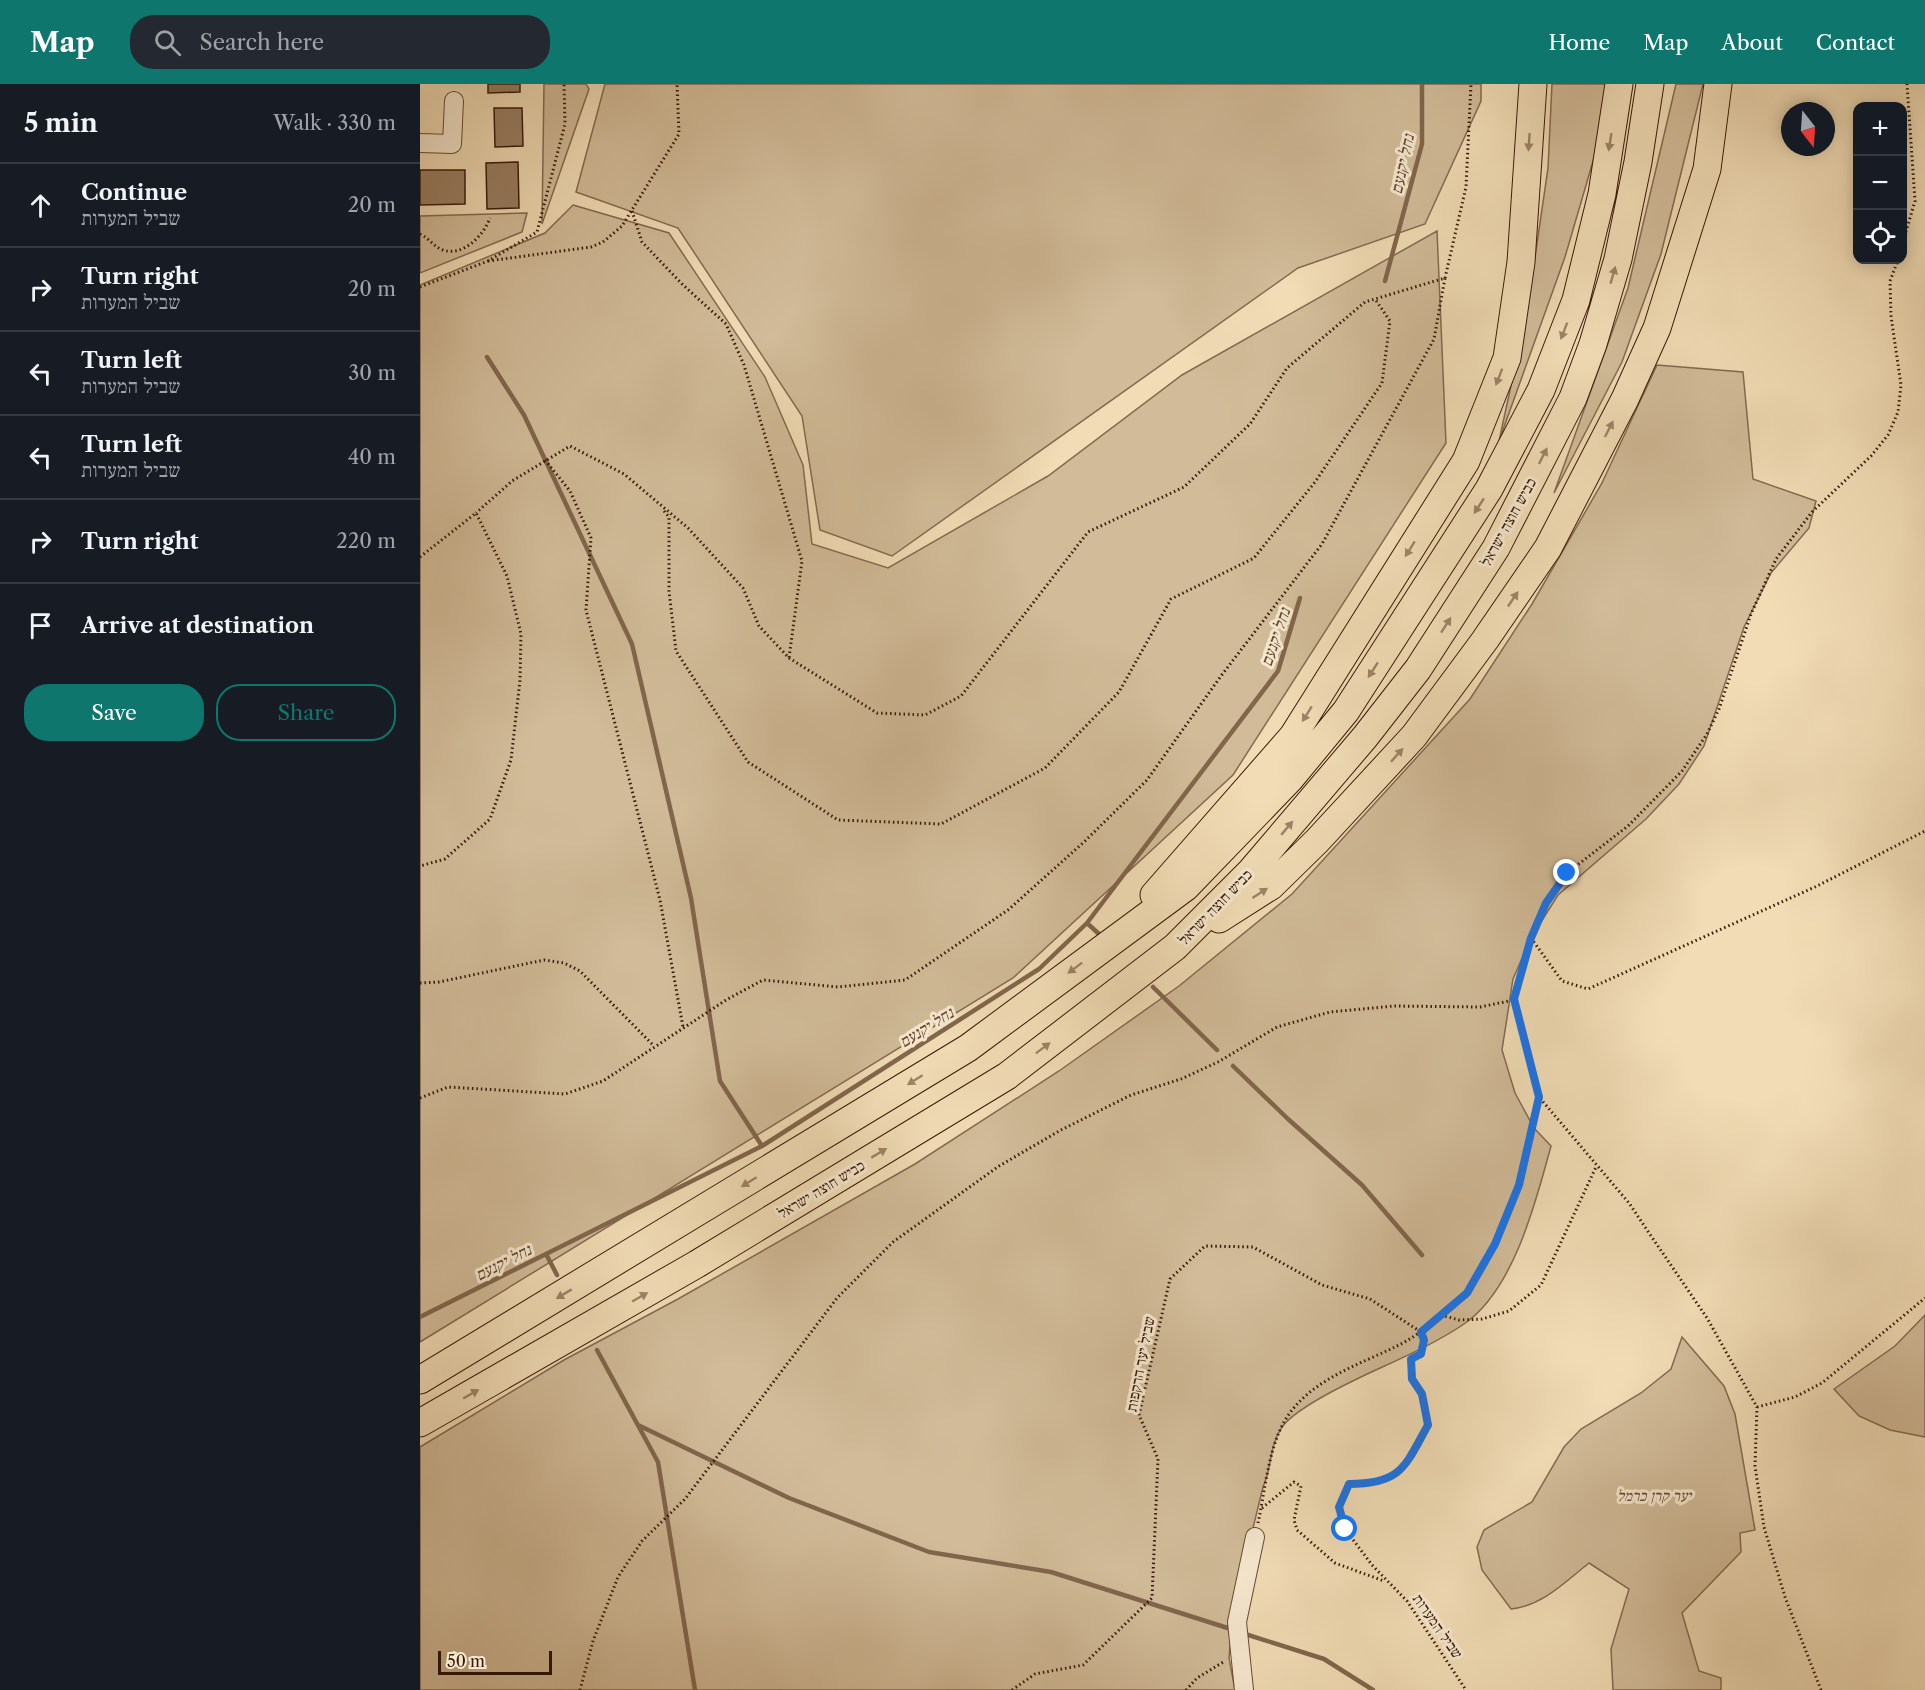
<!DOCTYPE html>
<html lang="en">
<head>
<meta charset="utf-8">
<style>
  body { margin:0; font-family:"Libre Caslon Text","Frank Ruhl Libre",serif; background:#242831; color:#f1f3f6 }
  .controls { position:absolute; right:18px; top:18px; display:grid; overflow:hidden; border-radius:12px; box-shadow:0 3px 15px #0003 }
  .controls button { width:54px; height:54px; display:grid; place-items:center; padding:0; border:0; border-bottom:2px solid #363941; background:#171b24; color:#f1f3f6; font:30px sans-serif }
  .compass { position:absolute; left:1361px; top:18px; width:54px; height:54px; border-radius:50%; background:#171b24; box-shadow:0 3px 15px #0003; rotate:163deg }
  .scale { position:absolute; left:18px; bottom:15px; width:114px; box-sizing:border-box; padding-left:6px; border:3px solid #371908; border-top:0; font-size:16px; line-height:21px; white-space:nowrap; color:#371908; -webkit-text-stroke:4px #f6e8cf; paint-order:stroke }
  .stop { position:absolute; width:18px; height:18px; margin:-14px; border:4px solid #1a73e8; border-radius:50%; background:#fff }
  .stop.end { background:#1a73e8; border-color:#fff; box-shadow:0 2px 6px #0008 }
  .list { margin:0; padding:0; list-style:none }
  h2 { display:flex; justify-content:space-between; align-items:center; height:78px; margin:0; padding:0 24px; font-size:26px }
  h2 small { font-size:20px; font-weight:400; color:#9ea1a6 }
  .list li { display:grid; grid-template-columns:39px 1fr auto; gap:18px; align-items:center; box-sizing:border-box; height:84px; padding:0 24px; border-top:2px solid #363941 }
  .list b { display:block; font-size:22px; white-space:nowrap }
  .list p { margin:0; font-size:20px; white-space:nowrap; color:#9ea1a6 }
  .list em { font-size:20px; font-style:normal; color:#9ea1a6 }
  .actions { display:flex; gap:12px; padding:18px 24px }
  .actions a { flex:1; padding:14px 0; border:2px solid #0f766e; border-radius:24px; text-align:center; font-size:21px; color:#0f766e }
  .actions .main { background:#0f766e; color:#fff }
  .icon { flex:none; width:33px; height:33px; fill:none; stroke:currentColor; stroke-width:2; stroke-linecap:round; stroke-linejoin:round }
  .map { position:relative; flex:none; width:1505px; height:1606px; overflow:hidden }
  header { display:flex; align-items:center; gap:36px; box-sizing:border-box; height:84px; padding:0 30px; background:#0f766e; color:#fff }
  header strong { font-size:28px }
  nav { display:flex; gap:33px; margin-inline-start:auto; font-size:21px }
  .search { width:420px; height:54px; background:#242831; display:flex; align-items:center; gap:15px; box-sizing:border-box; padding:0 21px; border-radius:24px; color:#9ea1a6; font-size:22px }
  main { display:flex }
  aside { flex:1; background:#171b24 }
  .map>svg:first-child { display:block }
  .green { fill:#d1bb98; stroke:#846a50; stroke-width:1.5 }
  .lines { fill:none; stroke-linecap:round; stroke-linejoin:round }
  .stream { stroke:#81664c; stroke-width:4.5 }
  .building { fill:#987e62; stroke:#371908; stroke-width:1.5 }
  .minor-casing { stroke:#664a33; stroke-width:20 }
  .highway-casing { stroke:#371908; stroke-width:29 }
  .path { stroke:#371908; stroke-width:3; stroke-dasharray:1.5 3; stroke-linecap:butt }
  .minor { stroke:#f6e8cf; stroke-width:18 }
  .highway { stroke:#f1dcb5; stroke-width:27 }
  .oneway { fill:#9d8467 }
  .route { stroke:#1a73e8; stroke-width:8 }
  .labels { text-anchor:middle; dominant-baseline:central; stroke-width:6; stroke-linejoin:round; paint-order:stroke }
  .street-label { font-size:15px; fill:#371908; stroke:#f6e8cf }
  .park-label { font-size:15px; font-style:italic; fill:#654a33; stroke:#f6e8cf }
  .water-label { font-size:16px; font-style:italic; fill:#624630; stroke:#f6e8cf }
</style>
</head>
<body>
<header>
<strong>Map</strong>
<div class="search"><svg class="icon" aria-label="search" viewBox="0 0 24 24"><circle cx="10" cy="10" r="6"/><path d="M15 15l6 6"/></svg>Search here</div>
<nav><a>Home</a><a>Map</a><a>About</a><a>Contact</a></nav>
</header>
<main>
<aside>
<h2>5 min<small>Walk · 330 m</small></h2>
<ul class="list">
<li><svg class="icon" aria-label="ahead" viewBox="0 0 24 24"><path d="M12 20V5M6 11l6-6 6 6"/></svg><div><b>Continue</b><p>שביל המערות</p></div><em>20 m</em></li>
<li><svg class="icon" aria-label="right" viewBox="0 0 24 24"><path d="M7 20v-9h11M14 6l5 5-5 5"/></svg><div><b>Turn right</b><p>שביל המערות</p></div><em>20 m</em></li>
<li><svg class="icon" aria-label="left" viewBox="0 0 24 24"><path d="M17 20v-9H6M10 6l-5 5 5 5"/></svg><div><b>Turn left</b><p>שביל המערות</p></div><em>30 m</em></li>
<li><svg class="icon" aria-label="left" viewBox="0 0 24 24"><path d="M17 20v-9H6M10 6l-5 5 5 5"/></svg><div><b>Turn left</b><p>שביל המערות</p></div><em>40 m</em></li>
<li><svg class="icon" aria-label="right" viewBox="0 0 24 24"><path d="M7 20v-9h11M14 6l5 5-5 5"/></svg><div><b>Turn right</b></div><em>220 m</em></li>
<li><svg class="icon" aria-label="arrive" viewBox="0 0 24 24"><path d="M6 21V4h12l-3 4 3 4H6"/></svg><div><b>Arrive at destination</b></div></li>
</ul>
<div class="actions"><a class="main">Save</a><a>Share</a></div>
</aside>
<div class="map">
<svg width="1505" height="1606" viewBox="0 0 1505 1606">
  <rect width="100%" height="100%" fill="#f1dcb5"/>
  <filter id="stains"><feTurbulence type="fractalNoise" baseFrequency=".00333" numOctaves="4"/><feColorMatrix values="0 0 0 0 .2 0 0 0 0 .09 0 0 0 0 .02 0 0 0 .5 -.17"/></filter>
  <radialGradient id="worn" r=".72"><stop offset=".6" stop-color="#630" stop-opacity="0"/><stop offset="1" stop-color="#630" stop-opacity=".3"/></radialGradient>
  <!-- green -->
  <path class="green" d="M124,0H166L169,5L122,140Z
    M185,0H1061V17L1005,140L878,184L472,472L400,446L382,332L258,144L156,108Z
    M1132,0H1186L1176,67L1145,173L1079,357L1107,228L1128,84Z
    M1256,0H1283L1241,170L1202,278L1134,409L1208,204Z
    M153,121L249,149L345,293L383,381L392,460L468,484L628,392L762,291L1017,147L1026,359L813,691L593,894L0,1258V201L125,149Z
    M107,129L102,148L0,189V132Z
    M1237,281L1323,288L1333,395L1396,417L1389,444L1351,489L1324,543L1284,662L1259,700L1226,735L1138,811L1111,854L1093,895L1082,966L1095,1009L1114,1044L1131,1062C1116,1117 1094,1206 1044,1240C1013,1261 977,1276 943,1292C922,1302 875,1325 862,1343C849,1362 852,1384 843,1403L813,1526L809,1574L815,1606H0V1363L144,1276L258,1215L495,1080L639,987L759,902L872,810L1050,615L1112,520L1182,399Z
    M1505,1231V1353L1470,1346L1439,1332L1414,1305L1475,1262Z
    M1262,1253L1304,1302L1315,1330L1335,1446L1320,1449L1321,1468L1262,1529L1279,1587L1301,1594V1606H1193L1191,1565L1209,1505L1169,1479C1145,1498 1122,1522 1091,1525L1062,1486L1057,1463L1064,1446L1112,1418L1144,1363L1161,1345L1221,1309L1251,1285Z"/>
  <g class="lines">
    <!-- stream -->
    <path class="stream" d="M965,197L1002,60V0
      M67,273L104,331L212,560L271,814L300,997L342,1062
      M667,839L679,850
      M733,903L797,966
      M813,982L868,1035L942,1101L1002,1171
      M126,1170L137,1191
      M0,1233L342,1062L619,885L667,839L858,587L880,514
      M177,1266L238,1378L275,1606
      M218,1341L369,1414L509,1468L631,1488L814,1546
      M822,1549L904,1575L953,1606"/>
  </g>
  <!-- building -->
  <path class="building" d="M68,0H100V8L68,9Z
    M74,24H102L103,62L75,63Z
    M98,78L99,124L67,125L66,79Z
    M0,86H45V120L0,121Z"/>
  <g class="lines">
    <defs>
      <path id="minor" d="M0,59L32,60L34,17
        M824,1606L817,1538L835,1453"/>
      <path id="highway" d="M734,811L873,652L1046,377L1087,274L1101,178L1113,0
        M799,835L851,802L897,757L994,652L1065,556L1128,464L1205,315L1237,244L1287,85L1298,0
        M0,1296L548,964L766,803L870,695L926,627L1069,405L1121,306L1156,216L1182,110L1199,0
        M0,1339L277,1180L587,992L755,863L831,787L945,653L998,585L1076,464L1153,314L1173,260L1198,175L1218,78L1230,0"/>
    </defs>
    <!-- minor casing -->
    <use href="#minor" class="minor-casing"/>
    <!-- highway casing -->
    <use href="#highway" class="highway-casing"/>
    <!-- path -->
    <path class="path" d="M212,127L222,158L263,201L306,240L324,281L382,477L369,574
      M0,150C9,154 14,163 23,166C43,173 64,151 70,134
      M1482,161L1495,117L1487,0
      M68,177L171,163L183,158L202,142L259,50L257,0
      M1025,194L1046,103L1051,0
      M0,203L68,177L117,148L145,40L144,0
      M125,376L150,407L171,454L166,526L240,816L263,943
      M244,427L249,433V507L256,567L328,678L418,736L521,740L625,684L699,608L751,515L834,474L895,398L962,299L970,237L955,215
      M0,473L56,429L87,492L101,550L100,596L91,676L70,735L25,775L0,782
      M1111,854L1142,897L1168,905L1395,803L1505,747
      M0,899L19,898L124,876L144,879L160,887L234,962
      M0,1014L28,1003L145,1010L183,997L306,916L343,896L418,903L485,896L588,826L665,757L727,696L801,592L902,460L1014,255L1025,194L945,218L867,284L830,340L764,403L668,448L541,612L505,631L457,629L369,574L339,542L323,504L268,444L204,390L150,362L92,397L56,429
      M1021,1231L1039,1236L1062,1235L1089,1227L1121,1201L1176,1083
      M1337,1323L1375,1313L1402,1299L1505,1214
      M842,1424L874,1398L881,1402L874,1436L877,1446L915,1479L964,1497
      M838,1439C845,1407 848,1367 864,1338C888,1296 939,1281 979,1261C997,1252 1012,1239 1027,1226C1033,1220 1042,1215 1047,1208C1090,1152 1104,1080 1119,1013
      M160,1606L173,1557L198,1493L222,1457L265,1415L417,1214L473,1158L579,1082L641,1046L711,1011L761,995L798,978L857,943L910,928L974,922L1060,923L1094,916
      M592,1606L615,1590L663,1581L732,1514L738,1375L719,1331L750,1195L785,1162L833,1163L902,1201L950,1215L1001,1248L1004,1256L1001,1270L991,1275L992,1295L1002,1310L1008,1341C985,1382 982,1400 929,1400L919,1423L925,1445L952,1481L987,1517L1046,1606
      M766,1606L777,1594L805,1577
      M1401,1606L1365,1513L1344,1443L1335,1382L1337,1323L1287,1234L1227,1146L1209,1119L1119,1013L1094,916L1111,854L1126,819L1147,789L1208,742L1262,687L1287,650L1299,625L1331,530L1356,475L1392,428L1451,372L1468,351L1478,328L1481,301L1471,232L1470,197L1478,176"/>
    <!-- minor -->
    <use href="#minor" class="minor"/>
    <!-- highway -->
    <use href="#highway" class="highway"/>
  </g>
  <!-- one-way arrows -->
  <defs><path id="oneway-solid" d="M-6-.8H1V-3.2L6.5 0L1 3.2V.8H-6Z" transform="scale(1.5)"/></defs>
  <g class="oneway">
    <use href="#oneway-solid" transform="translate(1109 58) rotate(94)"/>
    <use href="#oneway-solid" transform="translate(1190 58) rotate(99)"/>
    <use href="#oneway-solid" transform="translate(1193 191) rotate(-74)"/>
    <use href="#oneway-solid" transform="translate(1144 247) rotate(111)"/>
    <use href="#oneway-solid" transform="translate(1079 293) rotate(111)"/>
    <use href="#oneway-solid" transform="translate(1189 345) rotate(-63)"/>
    <use href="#oneway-solid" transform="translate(1123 372) rotate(-63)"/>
    <use href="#oneway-solid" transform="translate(1059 422) rotate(123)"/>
    <use href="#oneway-solid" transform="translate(990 465) rotate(122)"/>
    <use href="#oneway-solid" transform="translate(1093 515) rotate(-56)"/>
    <use href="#oneway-solid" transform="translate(1026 541) rotate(-57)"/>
    <use href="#oneway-solid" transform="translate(953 586) rotate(123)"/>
    <use href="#oneway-solid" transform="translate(887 630) rotate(122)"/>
    <use href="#oneway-solid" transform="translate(977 671) rotate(-48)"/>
    <use href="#oneway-solid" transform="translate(867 744) rotate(-50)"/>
    <use href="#oneway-solid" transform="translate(840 809) rotate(-33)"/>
    <use href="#oneway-solid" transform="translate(655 884) rotate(143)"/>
    <use href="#oneway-solid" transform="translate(623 964) rotate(-37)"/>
    <use href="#oneway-solid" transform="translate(495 996) rotate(148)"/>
    <use href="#oneway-solid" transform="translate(459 1069) rotate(-31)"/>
    <use href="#oneway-solid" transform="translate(329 1098) rotate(148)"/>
    <use href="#oneway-solid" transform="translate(144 1210) rotate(149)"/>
    <use href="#oneway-solid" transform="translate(220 1213) rotate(-30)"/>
    <use href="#oneway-solid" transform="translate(51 1310) rotate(-30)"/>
  </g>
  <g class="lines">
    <!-- route -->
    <path class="route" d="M925,1445L919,1423L929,1400C982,1400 985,1382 1008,1341L1002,1310L992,1295L991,1275L1001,1270L1004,1256L1001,1248L1047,1209L1075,1160L1099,1101L1119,1013L1094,915L1111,854L1126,819L1147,789"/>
  </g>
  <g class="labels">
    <!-- street labels -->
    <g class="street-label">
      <text transform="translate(1088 438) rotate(-61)">כביש חוצה ישראל</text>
      <text transform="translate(795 823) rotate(-46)">כביש חוצה ישראל</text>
      <text transform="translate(401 1105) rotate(-31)">כביש חוצה ישראל</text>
      <text transform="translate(720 1280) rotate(-79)">שביל יער הרקפות</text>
      <text transform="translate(1018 1542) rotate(55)">שביל המערות</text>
    </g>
    <!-- park labels -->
    <g class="park-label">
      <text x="1234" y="1411">יער קרן כרמל</text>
    </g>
    <!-- water labels -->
    <g class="water-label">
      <text transform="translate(982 80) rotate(-78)">נחל יקנעם</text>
      <text transform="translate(855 553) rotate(-71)">נחל יקנעם</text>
      <text transform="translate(506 943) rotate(-32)">נחל יקנעם</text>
      <text transform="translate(83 1178) rotate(-27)">נחל יקנעם</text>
    </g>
  </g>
  <rect width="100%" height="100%" filter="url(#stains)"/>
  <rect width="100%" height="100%" fill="url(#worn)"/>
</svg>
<div class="controls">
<button>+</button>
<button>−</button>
<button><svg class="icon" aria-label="locate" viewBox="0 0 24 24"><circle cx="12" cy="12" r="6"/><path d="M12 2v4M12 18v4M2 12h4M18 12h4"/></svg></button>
</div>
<svg class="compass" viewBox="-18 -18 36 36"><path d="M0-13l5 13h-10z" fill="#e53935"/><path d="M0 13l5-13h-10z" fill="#9ea1a6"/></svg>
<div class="scale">50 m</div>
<div class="stop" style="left:925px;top:1445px"></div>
<div class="stop end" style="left:1147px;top:789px"></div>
</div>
</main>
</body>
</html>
